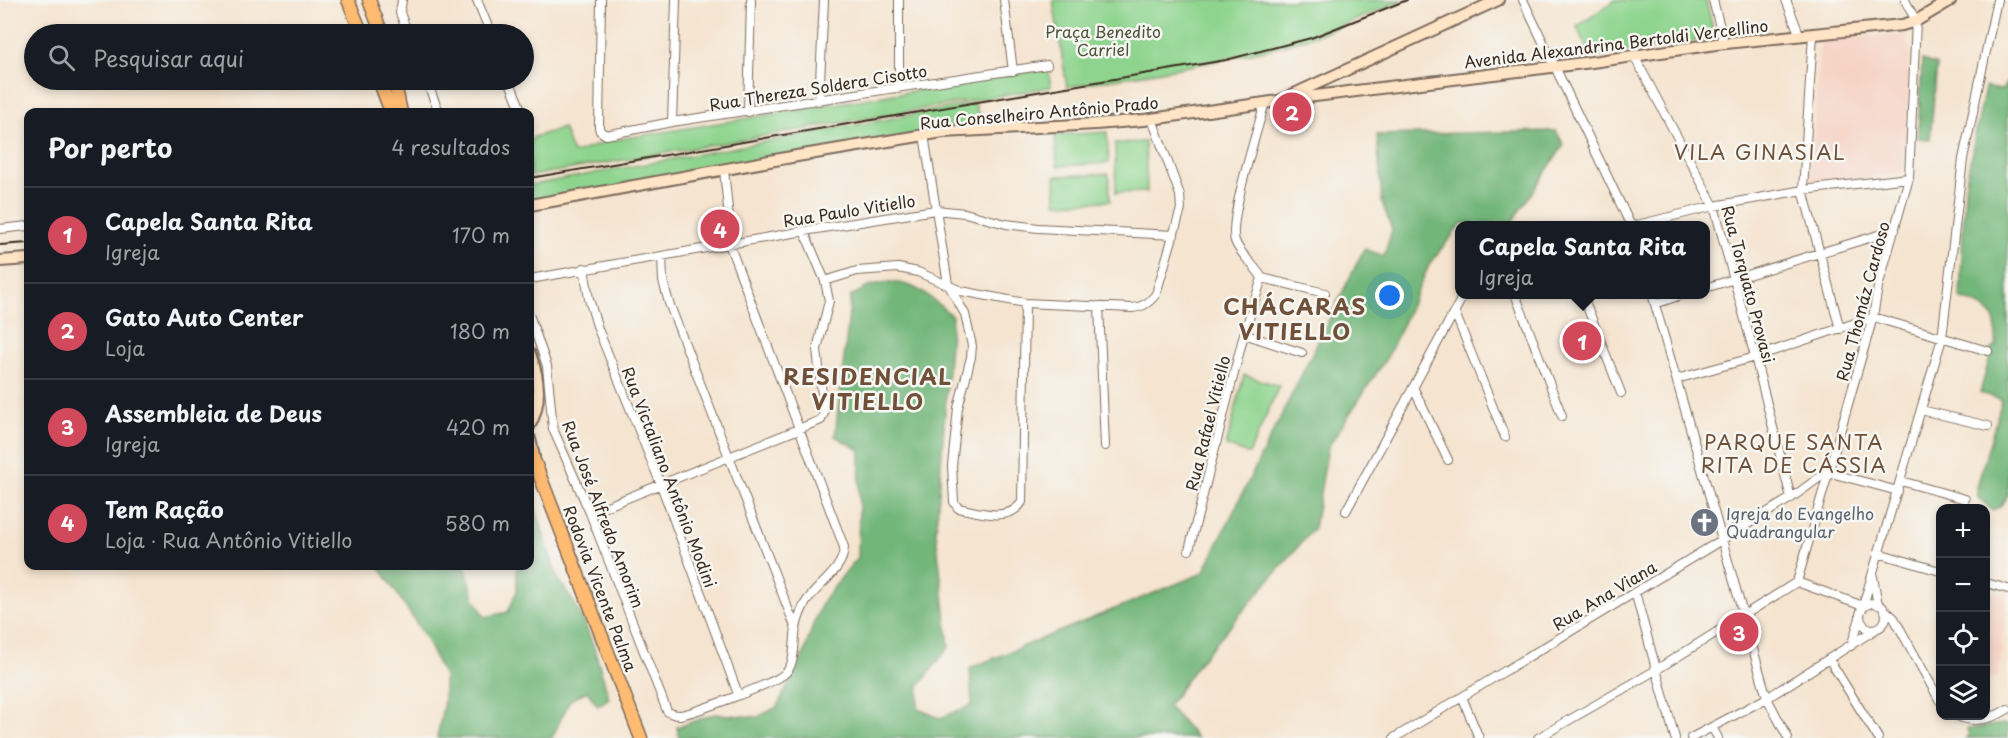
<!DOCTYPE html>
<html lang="pt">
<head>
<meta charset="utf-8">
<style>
  body { margin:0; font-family:"Playpen Sans",sans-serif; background:#242831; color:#f1f3f6 }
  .controls { position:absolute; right:18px; bottom:18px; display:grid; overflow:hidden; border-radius:12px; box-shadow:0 3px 9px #0003 }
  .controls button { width:54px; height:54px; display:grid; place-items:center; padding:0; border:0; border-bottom:2px solid #363941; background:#171b24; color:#f1f3f6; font:30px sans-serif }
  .you { position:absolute; left:1390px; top:296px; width:21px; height:21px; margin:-15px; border:4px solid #fff; border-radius:50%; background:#1a73e8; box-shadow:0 0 0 9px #1a73e833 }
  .badge { display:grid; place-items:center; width:39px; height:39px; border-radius:50%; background:#d1495b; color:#fff; font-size:20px; font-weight:700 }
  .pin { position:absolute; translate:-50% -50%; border:3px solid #fff; box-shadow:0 2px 6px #0006 }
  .popup { position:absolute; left:1455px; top:221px; width:255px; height:78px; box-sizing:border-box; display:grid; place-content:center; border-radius:12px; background:#171b24; filter:drop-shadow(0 2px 4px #0005); font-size:20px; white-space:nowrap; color:#9ea1a6 }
  .popup b { font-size:22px; color:#f1f3f6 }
  .popup::after { content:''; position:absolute; left:50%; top:100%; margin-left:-12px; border:12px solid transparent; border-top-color:#171b24 }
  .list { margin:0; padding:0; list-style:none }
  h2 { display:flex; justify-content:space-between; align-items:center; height:78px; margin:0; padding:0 24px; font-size:26px }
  h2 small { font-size:20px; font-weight:400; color:#9ea1a6 }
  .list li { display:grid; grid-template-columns:39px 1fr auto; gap:18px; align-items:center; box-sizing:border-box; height:96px; padding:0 24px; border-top:2px solid #363941 }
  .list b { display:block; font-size:22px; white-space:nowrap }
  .list p { margin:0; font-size:20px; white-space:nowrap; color:#9ea1a6 }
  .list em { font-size:20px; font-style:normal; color:#9ea1a6 }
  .icon { flex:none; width:33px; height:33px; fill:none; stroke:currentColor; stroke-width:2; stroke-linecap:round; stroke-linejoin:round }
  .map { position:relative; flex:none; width:2008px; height:738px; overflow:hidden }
  .search { position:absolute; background:#171b24; box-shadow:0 3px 9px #0003; left:24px; top:24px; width:510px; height:66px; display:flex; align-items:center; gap:15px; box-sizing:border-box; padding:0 21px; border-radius:33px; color:#9ea1a6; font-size:22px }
  .panel { position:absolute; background:#171b24; box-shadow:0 3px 9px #0003; left:24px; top:108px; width:510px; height:462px; border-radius:12px }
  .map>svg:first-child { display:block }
  .built { fill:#f6d2c3 }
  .green { fill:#8ed48e; stroke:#647f56; stroke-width:1.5 }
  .forest { fill:#72b679; stroke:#56704c; stroke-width:1.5 }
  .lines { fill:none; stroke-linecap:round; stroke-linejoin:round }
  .minor-casing { stroke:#7c6b5c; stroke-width:10 }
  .secondary-casing { stroke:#7c6b5c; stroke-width:14 }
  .primary-casing { stroke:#7c6b5c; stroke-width:15 }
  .minor { stroke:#fff; stroke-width:8 }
  .secondary { stroke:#ffe4c6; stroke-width:10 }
  .primary { stroke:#febb71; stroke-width:12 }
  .rail { stroke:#3b2a1e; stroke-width:2 }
  .labels { text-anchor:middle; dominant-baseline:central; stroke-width:5; stroke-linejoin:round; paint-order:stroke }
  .park-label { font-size:16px; fill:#50543a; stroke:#f6f6f2 }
  .street-label { font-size:16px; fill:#3b2a1e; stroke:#f6f6f2 }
  .worship-label { font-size:16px; fill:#5b616d; stroke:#f6f6f2; text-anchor:start }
  .quarter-label { font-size:20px; letter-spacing:1.5px; fill:#705038; stroke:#f6f6f2 }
  .district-label { font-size:22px; font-weight:bold; letter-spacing:1.5px; fill:#705038; stroke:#f6f6f2 }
</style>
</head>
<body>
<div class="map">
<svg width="2008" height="738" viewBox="0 0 2008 738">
  <rect width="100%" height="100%" fill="#f6f6f2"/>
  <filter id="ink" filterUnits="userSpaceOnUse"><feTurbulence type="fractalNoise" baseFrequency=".0167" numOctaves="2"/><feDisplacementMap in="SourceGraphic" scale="12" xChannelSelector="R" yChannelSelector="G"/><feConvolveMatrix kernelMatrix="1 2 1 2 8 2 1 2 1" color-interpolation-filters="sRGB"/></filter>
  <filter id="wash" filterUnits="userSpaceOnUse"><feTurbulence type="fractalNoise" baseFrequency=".008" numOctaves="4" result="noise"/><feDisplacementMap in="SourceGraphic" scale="24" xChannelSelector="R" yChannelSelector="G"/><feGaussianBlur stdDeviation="1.35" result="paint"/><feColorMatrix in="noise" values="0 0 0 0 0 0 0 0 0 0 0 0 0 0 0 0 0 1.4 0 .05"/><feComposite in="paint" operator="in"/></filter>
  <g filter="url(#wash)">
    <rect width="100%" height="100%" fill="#f5e4cf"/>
    <!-- built -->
    <path class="built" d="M1906,34L1910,57L1904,168L1901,174L1814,184L1810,180L1820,39Z
      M1986,590L2001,594L2004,601L2002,656L1998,678L1986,675Z"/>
    <!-- green -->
    <path class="green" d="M1053,0H1403C1365,17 1327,33 1287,44C1215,64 1141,74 1067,87Z
      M1615,0H1706L1715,38L1590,57L1577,27Z
      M1048,69L1051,87L530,176V141L534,137L563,128L572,152L576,153L608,141Z
      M975,103L981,123L530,202V185Z
      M1107,132L1109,163L1057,166L1055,135Z
      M1145,142L1147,192L1116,193L1115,143Z
      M1109,174L1110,201L1056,203L1055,176Z
      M1244,375L1279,386L1249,454L1226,446Z"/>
    <!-- forest -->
    <path class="forest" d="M1922,60L1937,65L1930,139L1918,138Z
      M2008,80V494L2000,507L1992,510L1978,498L1977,487L2002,400L1980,393L1992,349L1996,346C1997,312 1992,309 1960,298L1965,186L1985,87L2002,90Z
      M1556,131L1564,145L1510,225L1462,223L1430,263L1389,354L1328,447L1314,528L1201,660L1168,706L1197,738H679L677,727L714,714L758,717L777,707L803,656L814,622L824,599L858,557L860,450L835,436L851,296C859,292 869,285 877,284C911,277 929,296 952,316L936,533L949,647L919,686L918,709L940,718L972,705L970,668L1203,573L1364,249L1384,256L1392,230L1382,202L1377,135Z
      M530,491L557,577L573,601L583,620L593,644L609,698L598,706L587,691L570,700L552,738H437L444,701V677L424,635L379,566H465L474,597L485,617L508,612L517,590V566H530Z
      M2002,724L2008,725V738H1965L1969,736L1967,729Z"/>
  </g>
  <g filter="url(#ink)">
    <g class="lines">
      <defs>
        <path id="minor" d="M402,0L400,13L408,34
          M477,0L491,34
          M601,0L599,127L600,131L606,135L672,122L1047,65
          M899,0V89
          M1004,0L1013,71
          M1523,0L1631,226
          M1713,0L1724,43
          M1786,0L1800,36
          M1813,35L1803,190L1840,329
          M1634,56L1714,206L1755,357L1791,498
          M426,80L439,112
          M509,80L522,112
          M819,101L824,0
          M748,112L751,0
          M672,122L676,0
          M924,135L948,284L965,314L972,346L971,357L958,408L952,466L954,502L958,508C978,512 1009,523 1022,502L1025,303
          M1633,226L1714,206L1803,190L1909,178
          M0,229L28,226
          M662,256L663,281L669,303L796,629
          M584,268L589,299L598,329L661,485L738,694
          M1262,278L1325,293
          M530,279L804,231L935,210L965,213L1006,224L1038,228L1174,235
          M825,281L857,271L898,268L918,272L961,291L1025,303L1132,308C1143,307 1149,303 1156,294L1181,209L1180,195L1152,119
          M1705,288L1895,230
          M1515,294L1562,416
          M1582,294L1621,393
          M1652,294L1767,698L1788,738
          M1655,304L1684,294
          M1099,306L1105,446
          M1455,313L1505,437
          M530,317L547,366L553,429L590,513L667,711C671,714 674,715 680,715C694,713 772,684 783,675C797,665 793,643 796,628C798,619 801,610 806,602C818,584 844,570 844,547L729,244L730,228L724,170
          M1244,334L1302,353
          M1677,379L1755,357L1873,317L1988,351
          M1413,387L1448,460
          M1921,410L1988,426
          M1901,481L1965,499
          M1346,511L1464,294
          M590,513L821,420L824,413L817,349L829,301L825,281L804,231
          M1189,550L1244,334L1262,278C1255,265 1240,255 1235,241C1228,220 1258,129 1265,102
          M1878,553L1940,571
          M1873,577L1878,605
          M1797,582L1863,606L1942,338L1963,159L1997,0
          M1797,582L1873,317L1878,287L1909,178L1916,21L1905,0
          M1986,583L2008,589
          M1635,592L1675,738
          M1860 616a13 13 0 1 1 26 0a13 13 0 1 1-26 0Z
          M1885,610L1894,618L1940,701
          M1851,646L1860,618
          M1829,659L1878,738
          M1462,697L1479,738
          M1957,716C1975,724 1992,719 2008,709
          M1712,727L1718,738
          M1394,738L1791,498L1827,472L1898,491
          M1538,738L1656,670L1797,582
          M1691,738L1767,698L1876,629"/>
        <path id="secondary" d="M1291,99L1592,62L1716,44L1902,25L1916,21L1951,0
          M530,205L797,156L943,132L1096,124L1144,120L1279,101L1498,0
          M0,261L28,259
          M530,354C539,377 542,402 530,425
          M530,439L534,457"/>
        <path id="primary" d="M348,0L362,34
          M369,0L382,34
          M379,80L391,112
          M394,80L401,112
          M530,450L641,738"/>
      </defs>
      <!-- minor casing -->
      <use href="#minor" class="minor-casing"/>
      <!-- secondary casing -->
      <use href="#secondary" class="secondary-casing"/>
      <!-- primary casing -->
      <use href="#primary" class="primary-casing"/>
      <!-- minor -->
      <use href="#minor" class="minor"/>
      <!-- secondary -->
      <use href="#secondary" class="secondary"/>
      <!-- primary -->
      <use href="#primary" class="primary"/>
      <!-- rail -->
      <path class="rail" d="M530,178L1226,60L1311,38L1407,0
        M0,245L28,243"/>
    </g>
  </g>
  <!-- icons -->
  <defs>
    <symbol id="church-disc" viewBox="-11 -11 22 22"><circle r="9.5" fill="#6b7280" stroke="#f6f6f2"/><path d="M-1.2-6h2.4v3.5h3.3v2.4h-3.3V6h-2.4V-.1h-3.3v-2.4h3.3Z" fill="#fff"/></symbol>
  </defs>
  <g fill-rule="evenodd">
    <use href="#church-disc" x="1688" y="506" width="33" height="33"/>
  </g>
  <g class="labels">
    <!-- park labels -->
    <g class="park-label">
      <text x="1103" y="31">Praça Benedito<tspan x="1103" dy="18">Carriel</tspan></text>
    </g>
    <!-- street labels -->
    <g class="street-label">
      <text transform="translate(1616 43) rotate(-7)">Avenida Alexandrina Bertoldi Vercellino</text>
      <text transform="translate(818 87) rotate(-9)">Rua Thereza Soldera Cisotto</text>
      <text transform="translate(1039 112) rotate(-5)">Rua Conselheiro Antônio Prado</text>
      <text transform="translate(849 210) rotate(-9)">Rua Paulo Vitiello</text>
      <text transform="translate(1749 284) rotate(75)">Rua Torquato Provasi</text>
      <text transform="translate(1862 301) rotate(-75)">Rua Thomáz Cardoso</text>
      <text transform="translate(1207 423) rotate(-76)">Rua Rafael Vitiello</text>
      <text transform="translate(670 477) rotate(69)">Rua Victaliano Antônio Modini</text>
      <text transform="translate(604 514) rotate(69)">Rua José Alfredo Amorim</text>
      <text transform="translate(601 588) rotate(69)">Rodovia Vicente Palma</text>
      <text transform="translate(1604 595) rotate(-31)">Rua Ana Viana</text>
    </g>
    <!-- worship labels -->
    <g class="worship-label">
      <text x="1726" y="513">Igreja do Evangelho<tspan x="1726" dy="18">Quadrangular</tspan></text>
    </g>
    <!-- quarter labels -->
    <g class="quarter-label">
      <text x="1760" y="152">VILA GINASIAL</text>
      <text x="1794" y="442">PARQUE SANTA<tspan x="1794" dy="23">RITA DE CÁSSIA</tspan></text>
    </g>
    <!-- district labels -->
    <g class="district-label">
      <text x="1295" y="305">CHÁCARAS<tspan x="1295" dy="25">VITIELLO</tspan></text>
      <text x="868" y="375">RESIDENCIAL<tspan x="868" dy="25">VITIELLO</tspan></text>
    </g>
  </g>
</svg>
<div class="controls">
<button>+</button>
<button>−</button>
<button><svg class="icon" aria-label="locate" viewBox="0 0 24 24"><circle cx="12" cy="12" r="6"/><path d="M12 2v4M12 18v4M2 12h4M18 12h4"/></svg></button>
<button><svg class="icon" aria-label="layers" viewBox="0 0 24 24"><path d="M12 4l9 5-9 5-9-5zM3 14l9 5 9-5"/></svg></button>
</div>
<div class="you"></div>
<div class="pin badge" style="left:1582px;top:341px">1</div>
<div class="popup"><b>Capela Santa Rita</b>Igreja</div>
<div class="pin badge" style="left:1292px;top:112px">2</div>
<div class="pin badge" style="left:1739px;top:632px">3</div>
<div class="pin badge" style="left:720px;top:229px">4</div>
<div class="search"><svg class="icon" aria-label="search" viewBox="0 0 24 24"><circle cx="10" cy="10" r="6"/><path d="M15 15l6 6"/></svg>Pesquisar aqui</div>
<section class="panel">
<h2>Por perto<small>4 resultados</small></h2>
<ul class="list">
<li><span class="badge">1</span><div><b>Capela Santa Rita</b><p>Igreja</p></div><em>170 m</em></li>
<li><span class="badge">2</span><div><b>Gato Auto Center</b><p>Loja</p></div><em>180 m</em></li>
<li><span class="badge">3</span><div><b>Assembleia de Deus</b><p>Igreja</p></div><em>420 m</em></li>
<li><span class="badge">4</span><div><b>Tem Ração</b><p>Loja · Rua Antônio Vitiello</p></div><em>580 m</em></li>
</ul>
</section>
</div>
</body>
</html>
